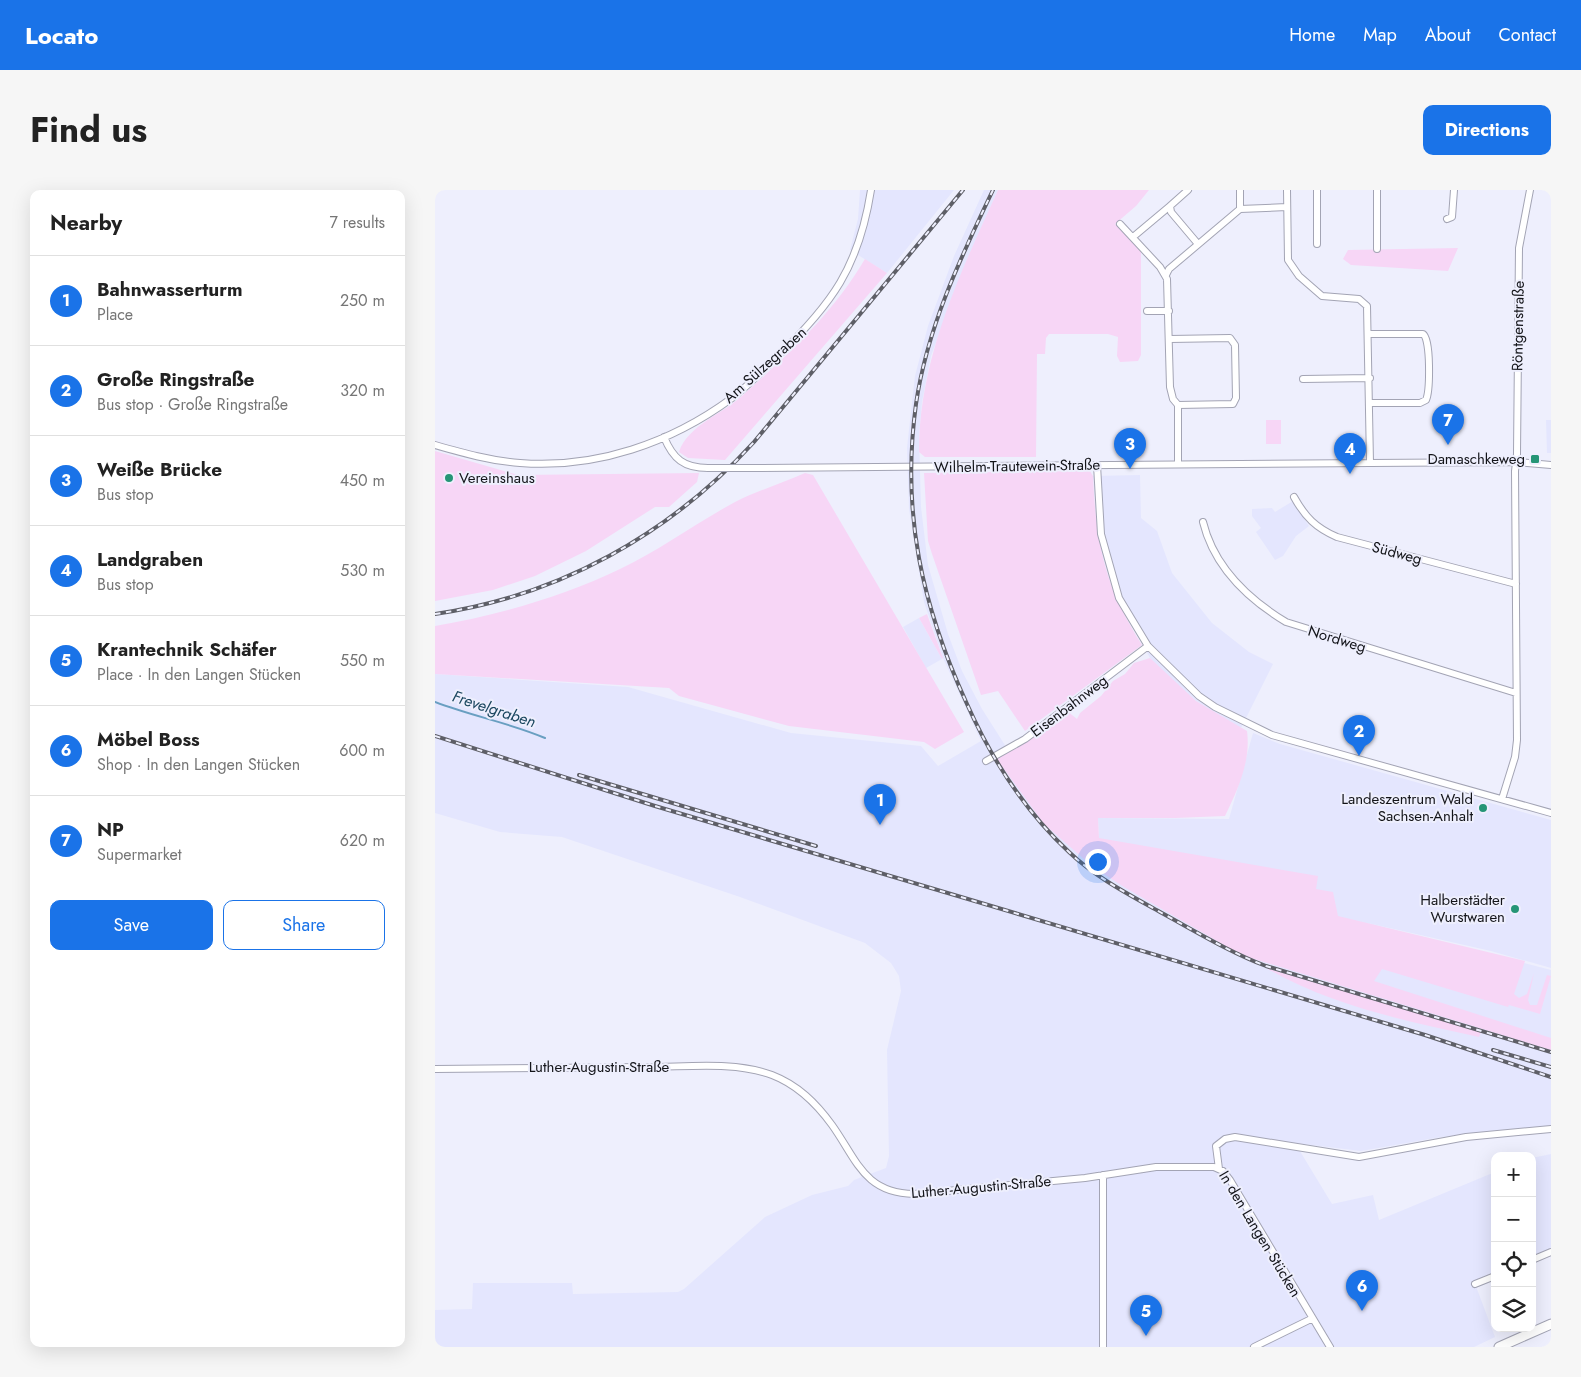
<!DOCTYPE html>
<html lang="en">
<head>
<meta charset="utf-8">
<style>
  body { margin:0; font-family:Jost,sans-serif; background:#f6f6f6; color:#222 }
  .controls { position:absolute; right:15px; bottom:15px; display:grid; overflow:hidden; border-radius:10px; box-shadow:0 5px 20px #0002 }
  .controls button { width:45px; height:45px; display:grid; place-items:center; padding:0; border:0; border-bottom:1px solid #e0e0e0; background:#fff; color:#222; font:25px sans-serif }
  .you { position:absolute; left:662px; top:671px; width:18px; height:18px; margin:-12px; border:4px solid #fff; border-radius:50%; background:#1a73e8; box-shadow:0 0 0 8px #1a73e833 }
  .badge { display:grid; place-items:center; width:32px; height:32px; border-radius:50%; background:#1a73e8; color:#fff; font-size:16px; font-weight:700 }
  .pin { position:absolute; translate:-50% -41px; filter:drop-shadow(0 1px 2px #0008) }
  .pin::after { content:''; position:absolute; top:26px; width:18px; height:15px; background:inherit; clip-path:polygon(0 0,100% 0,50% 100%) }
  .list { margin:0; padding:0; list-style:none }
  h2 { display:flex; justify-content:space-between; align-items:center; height:65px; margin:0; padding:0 20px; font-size:21px }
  h2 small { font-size:16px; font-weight:400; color:#767676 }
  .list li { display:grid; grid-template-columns:32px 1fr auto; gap:15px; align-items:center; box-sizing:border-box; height:90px; padding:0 20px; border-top:1px solid #e0e0e0 }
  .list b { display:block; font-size:19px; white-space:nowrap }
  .list p { margin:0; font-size:16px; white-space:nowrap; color:#767676 }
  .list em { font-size:16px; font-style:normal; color:#767676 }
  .actions { display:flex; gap:10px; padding:15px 20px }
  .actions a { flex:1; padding:11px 0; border:1px solid #1a73e8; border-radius:10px; text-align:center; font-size:18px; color:#1a73e8 }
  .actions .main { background:#1a73e8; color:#fff }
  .icon { flex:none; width:28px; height:28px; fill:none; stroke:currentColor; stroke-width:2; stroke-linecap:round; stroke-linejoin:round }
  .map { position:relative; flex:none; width:1116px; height:1157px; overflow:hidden; border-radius:10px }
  header { display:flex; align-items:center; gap:30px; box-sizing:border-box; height:70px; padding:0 25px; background:#1a73e8; color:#fff }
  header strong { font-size:24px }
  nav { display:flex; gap:28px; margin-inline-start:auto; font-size:18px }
  .intro { display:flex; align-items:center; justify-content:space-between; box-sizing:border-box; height:120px; padding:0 30px }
  h1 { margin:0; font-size:35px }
  .button { padding:12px 22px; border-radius:10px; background:#1a73e8; color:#fff; font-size:18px; font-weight:700 }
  main { display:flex; gap:30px; padding:0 30px }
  aside { flex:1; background:#fff; border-radius:10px; box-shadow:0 5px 20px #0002 }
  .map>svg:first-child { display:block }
  .built { fill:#e4e6fe }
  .green { fill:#f7d6f6 }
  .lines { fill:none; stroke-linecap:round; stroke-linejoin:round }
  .stream { stroke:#699fc1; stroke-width:2 }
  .minor-casing { stroke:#a3a4b4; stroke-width:8 }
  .major-casing { stroke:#a3a4b4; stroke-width:11 }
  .minor { stroke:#fff; stroke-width:6 }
  .major { stroke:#fff; stroke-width:9 }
  .rail-casing { stroke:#5e5f67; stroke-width:4 }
  .rail { stroke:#eeeffd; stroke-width:2; stroke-dasharray:5.5; stroke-linecap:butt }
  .minor-bridge-casing { stroke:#a3a4b4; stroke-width:8; stroke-linecap:butt }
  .minor-bridge { stroke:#fff; stroke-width:6 }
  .poi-dot { fill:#259576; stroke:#eeeffd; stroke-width:2 }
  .labels { text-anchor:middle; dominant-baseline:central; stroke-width:4; stroke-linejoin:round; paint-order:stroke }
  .street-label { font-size:15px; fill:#131419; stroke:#eeeffd }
  .poi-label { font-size:15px; fill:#131419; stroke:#eeeffd; text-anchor:end }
  .water-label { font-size:16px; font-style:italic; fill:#1a465f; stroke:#eeeffd }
</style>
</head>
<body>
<header>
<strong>Locato</strong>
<nav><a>Home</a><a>Map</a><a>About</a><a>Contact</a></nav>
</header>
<div class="intro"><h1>Find us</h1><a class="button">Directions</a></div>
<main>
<aside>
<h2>Nearby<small>7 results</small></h2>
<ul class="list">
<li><span class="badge">1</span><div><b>Bahnwasserturm</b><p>Place</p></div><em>250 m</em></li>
<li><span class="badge">2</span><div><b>Große Ringstraße</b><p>Bus stop · Große Ringstraße</p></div><em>320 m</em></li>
<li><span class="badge">3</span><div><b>Weiße Brücke</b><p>Bus stop</p></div><em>450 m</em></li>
<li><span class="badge">4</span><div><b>Landgraben</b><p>Bus stop</p></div><em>530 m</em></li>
<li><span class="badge">5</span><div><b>Krantechnik Schäfer</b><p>Place · In den Langen Stücken</p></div><em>550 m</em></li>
<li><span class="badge">6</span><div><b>Möbel Boss</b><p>Shop · In den Langen Stücken</p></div><em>600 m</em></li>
<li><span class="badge">7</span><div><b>NP</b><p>Supermarket</p></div><em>620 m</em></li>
</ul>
<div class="actions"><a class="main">Save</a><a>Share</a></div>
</aside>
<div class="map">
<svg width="1116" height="1157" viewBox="0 0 1116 1157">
  <rect width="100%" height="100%" fill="#eeeffd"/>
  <!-- built -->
  <path class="built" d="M425,0H519L452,83L415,60L423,29Z
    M549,0H563L529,77L496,166L487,212L484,246L486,317L493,375L513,444L527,481L547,519L594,593L664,647L663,628L794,629L818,543L845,554L1116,630V778L1056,761L928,732L1116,780V937L1006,947L926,961L860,953L897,1014L938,1005L944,1030L1060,982V1082L1039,1091L1060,1147L1039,1157H0V1120L37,1119L38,1093H137L138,1104L243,1102L249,1099L330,1027L377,1005L413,996L419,990L451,978L454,966L452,860L466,801L464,786L456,773L430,753L305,707L127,647L65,642L0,623V484L193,497L356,543L486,556L503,576L546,551L508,468L489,412L474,319L472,258L480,186L493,136L519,66Z
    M1111,230H1116V263H1112Z
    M705,285L706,328L722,341L737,383L777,433L814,462L838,474L806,538L761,511L730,484L715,468L681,408L663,353L658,286Z
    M858,311L874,336L861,346L848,366L840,370L821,342L826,338L817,326V319L837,318L840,322Z
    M484,428L507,469L491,478L468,437Z
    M1116,964V1060L1097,1067V968Z"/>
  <!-- green -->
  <path class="green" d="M563,0H714L701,16L680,34L706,61V165L703,171L685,172L682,166L683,147L673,144H614L611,148L610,164H602L601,267H490L484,262C484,168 525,84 563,0Z
    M1023,58L1013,81L916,75L908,69L913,60Z
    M430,69L452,83L290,270L253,268L244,262C253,235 288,224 308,205C355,163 398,123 430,69Z
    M831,230H846V254H831Z
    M0,261L83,285L264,283L262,292L234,317H220L151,361L100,386L58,400L0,411Z
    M655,281L658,286C661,355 670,396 707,455L590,541L563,501L546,505L497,364L493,351L489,283Z
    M370,283L378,285L529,542L500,559L489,552L354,536L244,506L234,498L0,484V436C63,425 127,407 185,379C225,360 261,333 300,312C322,301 347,293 370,283Z
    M492,424L508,468L507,469L484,428Z
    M715,468L761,511L812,541C816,571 803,599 790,626L740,628H663L664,648L883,686L881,699L898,702L903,726L1090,771L1079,804L1084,808L1092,804L1099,783L1093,810L1095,815H1102L1112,785L1116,786L1105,824L1074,815L1073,817L947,779L939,791L1116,848V860L816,768L794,758L689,697L657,676L609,634L561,568L632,521L642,529L645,523L666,506L678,491L690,484L699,473Z
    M831,778L1046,842L1044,847C971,831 897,816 831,778Z"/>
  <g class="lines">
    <!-- stream -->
    <path class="stream" d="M0,512C36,526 75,533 110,548"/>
    <defs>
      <path id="minor" d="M753,0L735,16L736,22L763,54
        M805,0V19
        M852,0L853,70L864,86L887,106L924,109L932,116L935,273
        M882,0V54
        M1012,29L1017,27L1019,0
        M685,34L725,77L732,89L735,197L738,209L743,215V274
        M698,47L735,16
        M942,59V0
        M731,85L734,79L805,19L852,17
        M712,121H734
        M934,144H988C996,149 995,201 991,210L985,213H935
        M735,149L795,148L800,155L801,208L798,214L743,215
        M868,189L935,188
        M229,247C238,269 249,278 273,278
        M0,255C28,263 56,271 85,273C161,279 236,253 297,208C313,196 327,181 342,167C397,114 424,77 436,0
        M662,275L666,344L684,408L713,456L764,506L780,517L837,545L1116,623
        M319,278L935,273L1082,272L1116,275
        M859,307C870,327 881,338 902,347L1081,394
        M768,332C779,377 813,409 851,432L1081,503
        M551,571L590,549L713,456
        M1067,609L1080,567L1082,550L1080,281L1082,264L1084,58L1095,0
        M0,879C71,878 142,878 213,877C253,877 299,871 337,885C363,895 381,913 397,935C422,970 429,1003 479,1004L650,988L721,977H779L788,981L795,990L895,1157
        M784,979L781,956L790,949L800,947L924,967L1031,947L1116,939
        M668,985V1157
        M1097,1070L1116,1062
        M1040,1094L1060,1086
        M819,1157L876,1129"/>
      <path id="major" d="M1064,1157L1116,1134"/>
    </defs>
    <!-- minor casing -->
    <use href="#minor" class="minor-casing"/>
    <!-- major casing -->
    <use href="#major" class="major-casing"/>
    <!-- minor -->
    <use href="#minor" class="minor"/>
    <!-- major -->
    <use href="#major" class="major"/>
    <defs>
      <path id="rail" d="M558,0C525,69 492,138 481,214C466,323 487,416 532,514C557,570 589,620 634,662C660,687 693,704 725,722C760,741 794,762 831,776L1116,862
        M0,424C124,406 235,344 319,252L528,0
        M0,546L220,616L990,845L1116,887
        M144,585L381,656
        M1058,860L1116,877"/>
    </defs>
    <!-- rail casing -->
    <use href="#rail" class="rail-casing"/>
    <!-- rail -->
    <use href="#rail" class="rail"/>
    <defs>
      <path id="minor-bridge" d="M273,278H319"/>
    </defs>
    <!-- minor-bridge casing -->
    <use href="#minor-bridge" class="minor-bridge-casing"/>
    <!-- minor-bridge -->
    <use href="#minor-bridge" class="minor-bridge"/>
  </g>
  <!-- markers -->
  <g class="poi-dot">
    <rect x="1095" y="264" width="10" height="10" rx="2.5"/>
    <circle cx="14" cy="288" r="5"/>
    <circle cx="1048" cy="618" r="5"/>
    <circle cx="1080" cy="719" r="5"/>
  </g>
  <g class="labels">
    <!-- street labels -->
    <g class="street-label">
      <text transform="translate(1083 136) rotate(-89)">Röntgenstraße</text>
      <text transform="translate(330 175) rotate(-42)">Am Sülzegraben</text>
      <text transform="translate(582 276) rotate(-1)">Wilhelm-Trautewein-Straße</text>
      <text transform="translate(962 363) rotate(15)">Südweg</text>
      <text transform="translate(902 449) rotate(17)">Nordweg</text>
      <text transform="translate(634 516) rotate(-37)">Eisenbahnweg</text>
      <text x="164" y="877">Luther-Augustin-Straße</text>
      <text transform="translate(546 997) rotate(-5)">Luther-Augustin-Straße</text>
      <text transform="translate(825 1044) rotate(59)">In den Langen Stücken</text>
    </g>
    <!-- poi labels -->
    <g class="poi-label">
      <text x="1090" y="269">Damaschkeweg</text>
      <text x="24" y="288" text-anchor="start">Vereinshaus</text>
      <text x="1038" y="609">Landeszentrum Wald<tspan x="1038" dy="17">Sachsen-Anhalt</tspan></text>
      <text x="1070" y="710">Halberstädter<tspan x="1070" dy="17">Wurstwaren</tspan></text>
    </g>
    <!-- water labels -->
    <g class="water-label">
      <text transform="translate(59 519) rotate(18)">Frevelgraben</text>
    </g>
  </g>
</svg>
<div class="controls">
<button>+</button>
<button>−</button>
<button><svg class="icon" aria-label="locate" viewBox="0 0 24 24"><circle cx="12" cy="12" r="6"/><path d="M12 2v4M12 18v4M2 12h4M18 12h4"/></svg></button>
<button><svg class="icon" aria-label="layers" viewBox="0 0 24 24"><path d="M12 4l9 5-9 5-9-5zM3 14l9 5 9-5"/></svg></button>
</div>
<div class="you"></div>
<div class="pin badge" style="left:445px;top:635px">1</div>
<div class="pin badge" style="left:924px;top:566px">2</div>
<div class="pin badge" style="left:695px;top:279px">3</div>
<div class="pin badge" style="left:915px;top:284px">4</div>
<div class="pin badge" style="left:711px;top:1146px">5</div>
<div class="pin badge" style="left:927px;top:1121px">6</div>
<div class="pin badge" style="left:1013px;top:255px">7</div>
</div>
</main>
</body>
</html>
